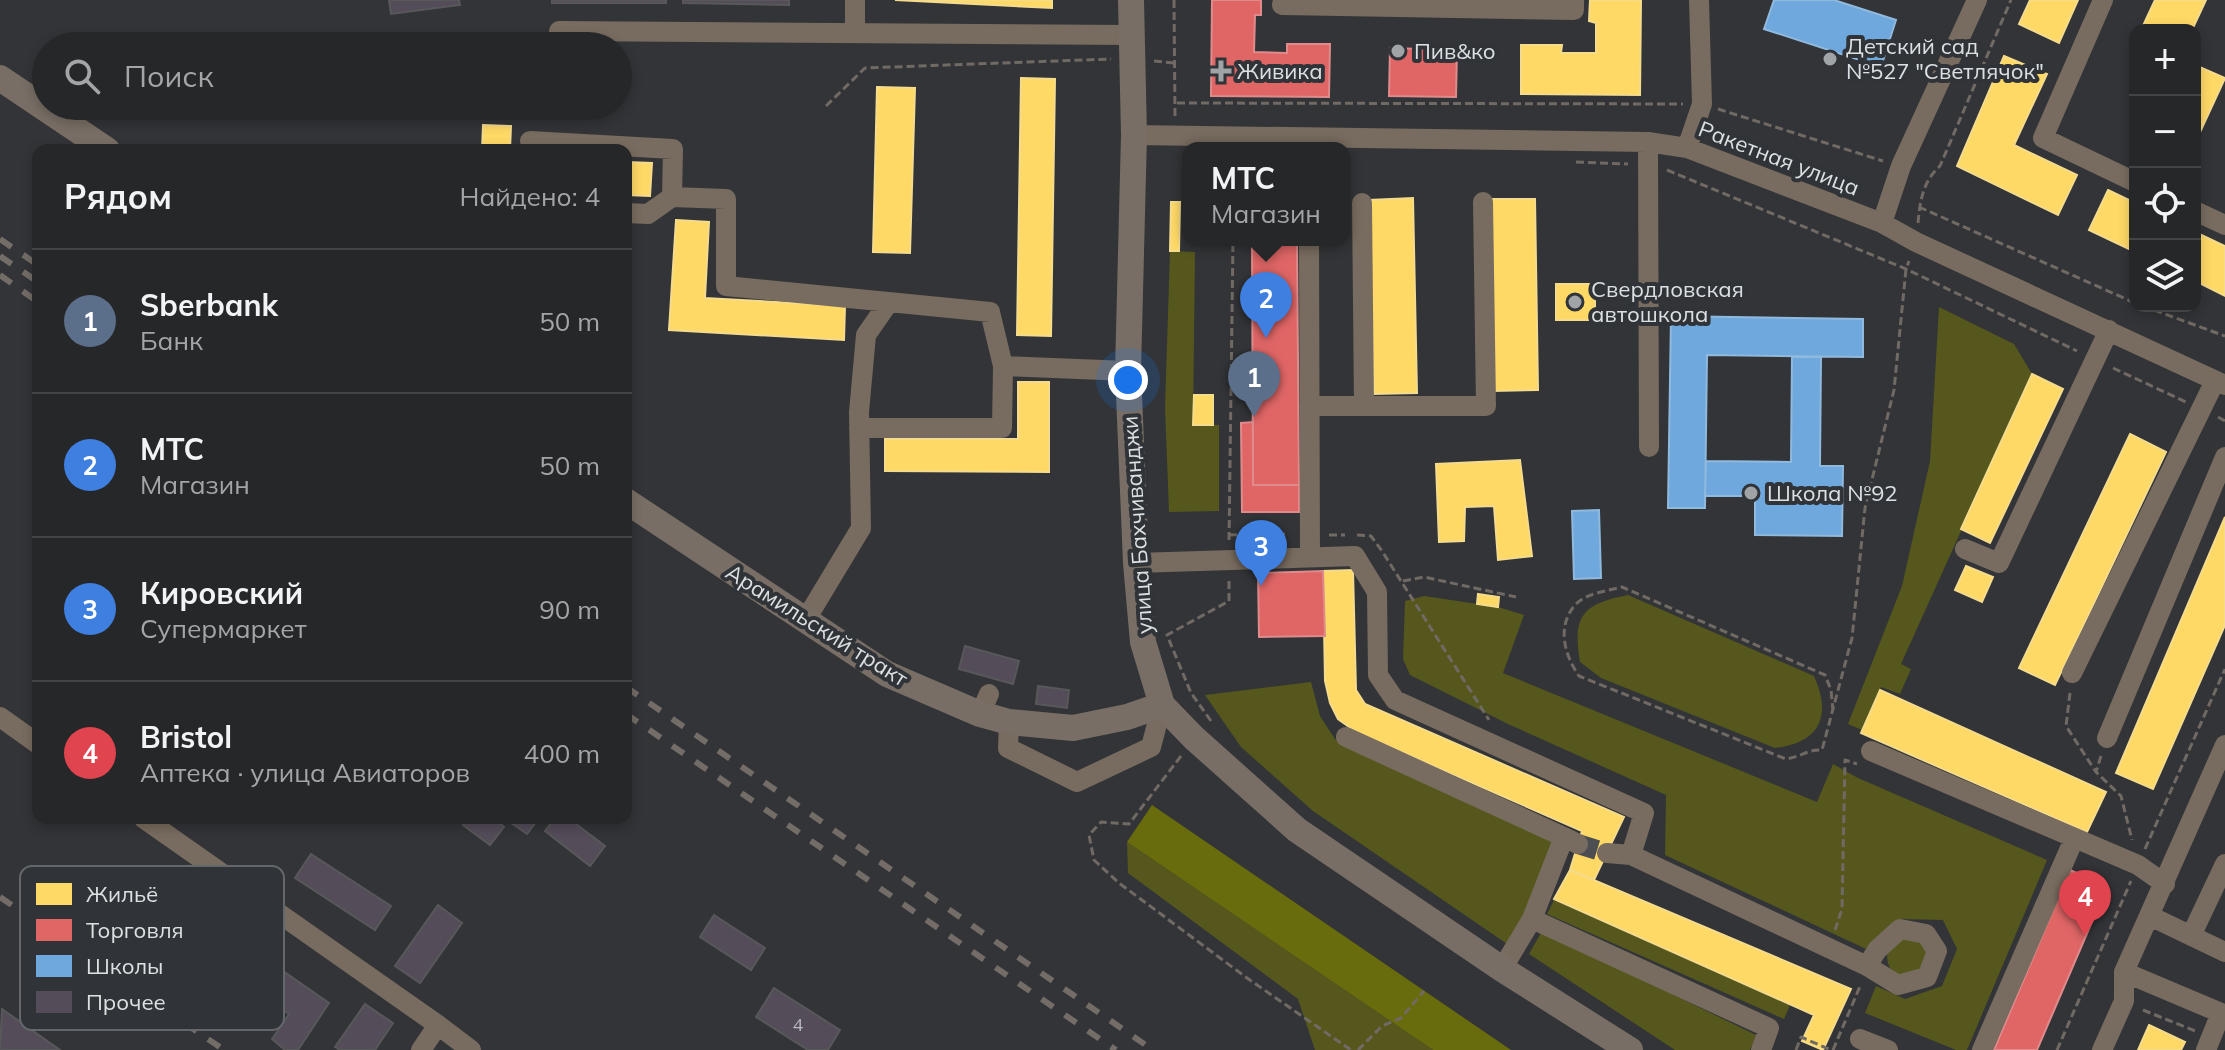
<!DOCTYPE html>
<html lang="ru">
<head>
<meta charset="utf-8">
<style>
  body { margin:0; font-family:Mulish,sans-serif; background:#323335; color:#f1f3f6 }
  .controls { position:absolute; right:24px; top:24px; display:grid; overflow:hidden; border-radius:16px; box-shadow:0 4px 12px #0003 }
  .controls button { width:72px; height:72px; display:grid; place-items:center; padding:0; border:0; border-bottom:2px solid #424446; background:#262729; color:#f1f3f6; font:40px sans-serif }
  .you { position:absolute; left:1128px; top:380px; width:28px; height:28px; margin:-20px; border:6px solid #fff; border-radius:50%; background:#1a73e8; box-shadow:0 0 0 12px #1a73e833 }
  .badge { display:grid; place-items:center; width:52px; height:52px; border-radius:50%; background:#bca0f2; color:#fff; font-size:26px; font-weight:700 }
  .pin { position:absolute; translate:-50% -66px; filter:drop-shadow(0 2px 4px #0008) }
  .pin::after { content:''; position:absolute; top:42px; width:28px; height:24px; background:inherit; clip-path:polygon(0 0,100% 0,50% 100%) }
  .popup { position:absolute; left:1182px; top:142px; width:168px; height:104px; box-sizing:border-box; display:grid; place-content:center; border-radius:16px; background:#262729; filter:drop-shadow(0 2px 6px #0005); font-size:26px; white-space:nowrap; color:#a4a5a8 }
  .popup b { font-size:30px; color:#f1f3f6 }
  .popup::after { content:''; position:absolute; left:50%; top:100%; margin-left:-16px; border:16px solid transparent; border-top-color:#262729 }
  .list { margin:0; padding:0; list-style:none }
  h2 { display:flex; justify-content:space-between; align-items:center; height:104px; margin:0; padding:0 32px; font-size:34px }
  h2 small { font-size:26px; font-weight:400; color:#a4a5a8 }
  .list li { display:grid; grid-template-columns:52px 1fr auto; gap:24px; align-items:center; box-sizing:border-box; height:144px; padding:0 32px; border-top:2px solid #424446 }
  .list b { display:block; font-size:30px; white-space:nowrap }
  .list p { margin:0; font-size:26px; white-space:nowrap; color:#a4a5a8 }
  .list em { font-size:26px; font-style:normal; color:#a4a5a8 }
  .icon { flex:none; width:44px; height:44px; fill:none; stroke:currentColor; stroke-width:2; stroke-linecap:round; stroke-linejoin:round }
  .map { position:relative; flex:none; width:2225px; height:1050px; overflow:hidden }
  .search { position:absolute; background:#262729; box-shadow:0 4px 12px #0003; left:32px; top:32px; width:600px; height:88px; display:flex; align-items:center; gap:20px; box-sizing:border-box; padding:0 28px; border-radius:44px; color:#a4a5a8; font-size:30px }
  .panel { position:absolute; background:#262729; box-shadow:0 4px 12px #0003; left:32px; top:144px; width:600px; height:680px; border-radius:16px }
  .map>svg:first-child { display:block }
  .green { fill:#55571d }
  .forest { fill:#696c0c }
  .homes { fill:#ffd966; stroke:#f5db8c; stroke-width:2 }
  .shops { fill:#e06666; stroke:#df8b8c; stroke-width:2 }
  .schools { fill:#6fa8dc; stroke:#90b9de; stroke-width:2 }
  .building { fill:#544c59; stroke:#58585a; stroke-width:2 }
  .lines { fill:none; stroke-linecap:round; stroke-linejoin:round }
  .minor-tunnel { stroke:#4c4e51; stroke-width:20; stroke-dasharray:20 10; stroke-linecap:butt }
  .path { stroke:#716a64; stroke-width:3; stroke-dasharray:8 4; stroke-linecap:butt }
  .minor { stroke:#786b5f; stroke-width:20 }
  .major { stroke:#786e65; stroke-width:26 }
  .rail { stroke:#736c67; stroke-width:6; stroke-dasharray:14 14; stroke-linecap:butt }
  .poi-dot { fill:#a1a4a7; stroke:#303439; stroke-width:3 }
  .labels { text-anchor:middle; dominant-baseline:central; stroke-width:8; stroke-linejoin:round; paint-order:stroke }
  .number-label { font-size:18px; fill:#bbbbc0 }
  .poi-label { font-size:22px; fill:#dde0e3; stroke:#303439; text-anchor:start }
  .street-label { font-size:22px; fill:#dde0e3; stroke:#303439 }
  .key { fill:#303439; stroke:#64686c; stroke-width:2 }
  .key-label { font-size:22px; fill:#dde0e3 }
</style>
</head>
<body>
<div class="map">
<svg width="2225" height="1050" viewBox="0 0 2225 1050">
  <rect width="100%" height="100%" fill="#323437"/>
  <!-- green -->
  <path class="green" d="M1170,251L1195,252L1193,424L1219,425V511L1169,512L1165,407Z
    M1939,307L2014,344L2032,374L1901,664L1911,669L1900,694L1881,687L1862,730L1848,724L1902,586L1930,461Z
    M1628,595L1814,676C1832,716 1820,743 1775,748L1601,678L1580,662C1572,615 1583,604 1628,595Z
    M1424,596L1498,607L1524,615L1503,673L1817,802L1833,764L1858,778L2047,860L1967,1050H1956L1865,1013L1876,986L1905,999L1942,986L1957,949L1943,920L1901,919L1866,949L1665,855L1666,795L1508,724L1410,675L1403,659L1405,601Z
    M1311,682L1320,716L1335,739L1564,837L1513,948L1313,811L1241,747L1205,695Z
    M1127,842L1433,1050H1315L1298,999L1128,873Z
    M1554,900L1790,1005L1784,1019L1547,914Z
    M1542,931L1756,1035L1750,1050H1675L1529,954Z
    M1907,934L1930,937L1929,974L1905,980C1891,972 1887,968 1887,952Z"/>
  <!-- forest -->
  <path class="forest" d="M1152,805L1511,1050H1433L1127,842Z"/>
  <!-- homes -->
  <path class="homes" d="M895,0H1052V8Z
    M1590,0H1641L1640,95L1521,94V45H1562L1561,53H1596V23L1589,21Z
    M2030,0H2078L2059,43L2019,24Z
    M2155,0H2206L2192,30H2141Z
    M2004,56L2047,74L2014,145L2077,175L2058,215L1957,166Z
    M2195,65L2225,78L2195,143Z
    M1021,78L1055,79L1051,336L1017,335Z
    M877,87L915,88L910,253L873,252Z
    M483,125L511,126L510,150H482Z
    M626,162L652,163L650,196L626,195Z
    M2108,190L2135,203V252L2089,230Z
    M1413,198L1417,393L1374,394L1369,200Z
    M1490,199H1535L1538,390L1493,391Z
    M1171,202H1180L1179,251H1170Z
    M676,220L709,222L705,298L845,306L844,340L669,330Z
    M2195,232L2225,246V296L2195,281Z
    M1556,284H1595V320H1556Z
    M2032,374L2063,389L1990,543L1961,529Z
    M1018,382H1049V472L885,471V439H1018Z
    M1194,395H1213V425H1193Z
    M2130,434L2166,452L2055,685L2019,668Z
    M1520,460L1532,556L1498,560L1494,506L1465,507L1464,541L1439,542L1436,464Z
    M2225,517V625L2153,789L2116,773Z
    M1966,566L1993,577L1982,602L1955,590Z
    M1353,570L1356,690L1365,704L1624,817L1594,880L1570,870L1582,831L1356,732L1338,719L1330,703L1325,681L1323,571Z
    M1478,594L1499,597L1498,607L1477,604Z
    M1880,690L2106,792L2087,832L1861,733Z
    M1570,870L1851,989L1823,1050L1802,1041L1814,1015L1554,899Z
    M2149,1025L2185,1042L2181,1050H2138Z"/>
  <!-- shops -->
  <path class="shops" d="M1212,0H1261V15H1255L1254,52L1287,53V44H1330L1329,97L1211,96Z
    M1390,48L1457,50L1456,97L1389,96Z
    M1252,240H1297L1299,485H1253Z
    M1253,422V485H1299V512H1242L1241,423Z
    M1323,571L1325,636L1259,637L1258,573Z
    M2070,870L2107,887L2037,1050H1994Z"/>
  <!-- schools -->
  <path class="schools" d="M1774,0H1834L1896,20L1881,67L1764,29Z
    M1671,316L1863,319V357L1707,355L1705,508H1668Z
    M1792,357H1821L1820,466H1843L1842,536L1755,535V496H1705L1706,461L1791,462Z
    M1599,510L1601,578L1574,579L1572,511Z"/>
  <!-- building -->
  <path class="building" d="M389,0H459L460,5L391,14Z
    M552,0H666V3H552Z
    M683,0H789V5L683,3Z
    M965,646L1019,661L1013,684L959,669Z
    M1038,686L1069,690L1067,708L1036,704Z
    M469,818H493L504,827L490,845L463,825Z
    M514,818H539L527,834L511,823Z
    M555,818H568L605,846L590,866L545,831Z
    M311,854L391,906L375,930L295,878Z
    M438,905L462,923L420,983L395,966Z
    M714,915L765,948L751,970L700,937Z
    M250,948L329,1003L298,1050H285L272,1039L289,1014L232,974Z
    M774,988L840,1030L828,1050H808L756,1017Z
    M365,1004L393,1023L375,1050H340L335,1047Z
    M2,1009L60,1050H0Z"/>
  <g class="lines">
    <!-- minor-tunnel -->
    <path class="minor-tunnel" d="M1578,844L1607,853"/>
    <!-- path -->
    <path class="path" d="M1174,0L1175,116
      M1154,61L1175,63
      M1177,103L1683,104
      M826,106L865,68L1111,59
      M1718,109L1883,161
      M1576,162L1628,164
      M1667,170L1906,269L2077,351
      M1919,207L2135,303
      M1918,223C1920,201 1923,181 1940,166L2011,0
      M2143,306L2225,336
      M2113,368L2186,402
      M2218,417L2225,421
      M1229,535L1289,534
      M1329,535H1345
      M1357,535L1371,536L1382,551L1489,720
      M1229,540L1233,240
      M1403,581L1424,577L1516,597
      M2070,693L2066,726L2096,772
      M1833,711L1831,690L1825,675L1622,587C1607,591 1586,593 1575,605C1556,627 1565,656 1579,676L1786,759C1800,757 1809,749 1822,750L1852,638L1865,508L1894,390L1906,269L1909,261
      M1211,721L1191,693L1167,635L1229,601V580
      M1181,756L1129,824L1101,822L1089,835L1094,860L1119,883L1247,978L1351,1050
      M2101,756L2096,772L2121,796L2132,840
      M2145,849L2225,669
      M1835,930L1842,909L1845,760L1857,764
      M2143,1010L2195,1031
      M1358,1050L1382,1026L1401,1018L1424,991
      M1796,1050L1801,1037L1831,1050
      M1833,1050L1861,984
      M2057,1050L2131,881"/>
    <!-- minor -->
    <path class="minor" d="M1283,0L1282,5L1574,10V0
      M2103,0L2043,138L2135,182
      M559,31L1131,35
      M855,33V0
      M1134,135L1648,142L1687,148L1882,223L1916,242L2225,385
      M530,141L673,149L672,197
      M1648,142L1649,447
      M1687,148L1702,104L1699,0
      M1362,203L1364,406
      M2195,211L2225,225
      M626,213L648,214L672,197L726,199V286L990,312L1003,366L1128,371
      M1882,223L1901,166L1977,0
      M1309,240L1310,557
      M1309,406H1486L1483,202
      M859,428H1002L1003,366
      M1965,549L1999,563L2109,330
      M1136,563L1355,556L1377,592L1378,675L1395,700L1644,813L1631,855
      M805,621L861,528L859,412L866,335L889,302
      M2072,673L2215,381
      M980,714L989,694
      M0,717L38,744
      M1009,722L1008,748L1077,782L1151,747L1162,705
      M1346,737L1564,837
      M2107,738L2225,457
      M1871,751L2138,865L2165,884
      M143,818L438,1025
      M1607,853L1631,855L1867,966L1898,985L1927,977L1937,951L1926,934L1900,929L1877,950L1867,966
      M2150,916L2225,952
      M1532,919L1769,1028L1761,1050
      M2191,936L2225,864
      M1502,969L1532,919L1564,837L1578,844
      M2124,972L2221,1013L2206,1050
      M1860,1039L1888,1050
      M421,1050L438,1025L471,1050
      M1982,1050L2074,839
      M2102,1050L2124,1001V972L2225,745"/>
    <!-- major -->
    <path class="major" d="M1131,0L1134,135L1128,371L1136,563L1143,642L1162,705L1194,738L1297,830L1502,969L1630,1050
      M0,78L107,150
      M626,501L887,674L980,714L1009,722L1073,728L1127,717L1162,705"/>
    <!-- rail -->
    <path class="rail" d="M0,239L38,265
      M0,256L38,282
      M0,275L38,302
      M626,687L1153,1050
      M626,714L1116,1050
      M0,897L224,1050"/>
  </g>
  <!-- markers -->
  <g class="poi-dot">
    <circle cx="1398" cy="51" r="8"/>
    <circle cx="1830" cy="59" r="8"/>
    <path d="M1217 59h8v8h8v8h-8v8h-8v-8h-8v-8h8z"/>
    <circle cx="1575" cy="302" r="8"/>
    <circle cx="1751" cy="493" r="8"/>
  </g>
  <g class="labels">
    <!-- number labels -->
    <g class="number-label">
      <text x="798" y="1024">4</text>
    </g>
    <!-- poi labels -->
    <g class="poi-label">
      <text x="1846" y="46">Детский сад<tspan x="1846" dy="25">№527 "Светлячок"</tspan></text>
      <text x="1414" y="51">Пив&amp;ко</text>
      <text x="1237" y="71">Живика</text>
      <text x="1591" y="289">Свердловская<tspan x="1591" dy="25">автошкола</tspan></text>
      <text x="1767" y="493">Школа №92</text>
    </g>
    <!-- street labels -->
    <g class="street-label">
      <text transform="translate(1779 158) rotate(21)">Ракетная улица</text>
      <text transform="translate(1137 525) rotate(-94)">улица Бахчиванджи</text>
      <text transform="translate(817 625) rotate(32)">Арамильский тракт</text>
    </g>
  </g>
  <!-- legend -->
  <rect x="20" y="866" width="264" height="164" rx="12" class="key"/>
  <rect x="36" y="883" width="36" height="22" fill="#ffd966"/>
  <rect x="36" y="919" width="36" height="22" fill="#e06666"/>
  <rect x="36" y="955" width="36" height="22" fill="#6fa8dc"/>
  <rect x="36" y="991" width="36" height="22" fill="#544c59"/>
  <g class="key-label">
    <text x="86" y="902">Жильё</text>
    <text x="86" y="938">Торговля</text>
    <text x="86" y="974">Школы</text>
    <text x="86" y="1010">Прочее</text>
  </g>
</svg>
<div class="controls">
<button>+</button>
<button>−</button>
<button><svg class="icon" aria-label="locate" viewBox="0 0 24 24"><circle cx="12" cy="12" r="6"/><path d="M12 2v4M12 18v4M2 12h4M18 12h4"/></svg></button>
<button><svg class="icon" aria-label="layers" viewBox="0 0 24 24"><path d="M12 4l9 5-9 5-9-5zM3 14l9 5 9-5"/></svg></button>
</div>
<div class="you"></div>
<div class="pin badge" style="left:1254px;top:417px;background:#5c6f8a">1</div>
<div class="pin badge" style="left:1266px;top:338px;background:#3f7fe0">2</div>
<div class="popup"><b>МТС</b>Магазин</div>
<div class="pin badge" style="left:1261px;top:586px;background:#3f7fe0">3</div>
<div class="pin badge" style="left:2085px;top:936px;background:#e0444e">4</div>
<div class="search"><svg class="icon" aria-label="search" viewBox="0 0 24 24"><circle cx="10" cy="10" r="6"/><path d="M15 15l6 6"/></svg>Поиск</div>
<section class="panel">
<h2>Рядом<small>Найдено: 4</small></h2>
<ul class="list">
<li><span class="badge" style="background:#5c6f8a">1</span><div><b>Sberbank</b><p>Банк</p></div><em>50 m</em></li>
<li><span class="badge" style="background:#3f7fe0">2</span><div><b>МТС</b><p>Магазин</p></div><em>50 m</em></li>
<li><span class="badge" style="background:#3f7fe0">3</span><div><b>Кировский</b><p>Супермаркет</p></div><em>90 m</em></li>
<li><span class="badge" style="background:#e0444e">4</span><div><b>Bristol</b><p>Аптека · улица Авиаторов</p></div><em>400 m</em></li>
</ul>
</section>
</div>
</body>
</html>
